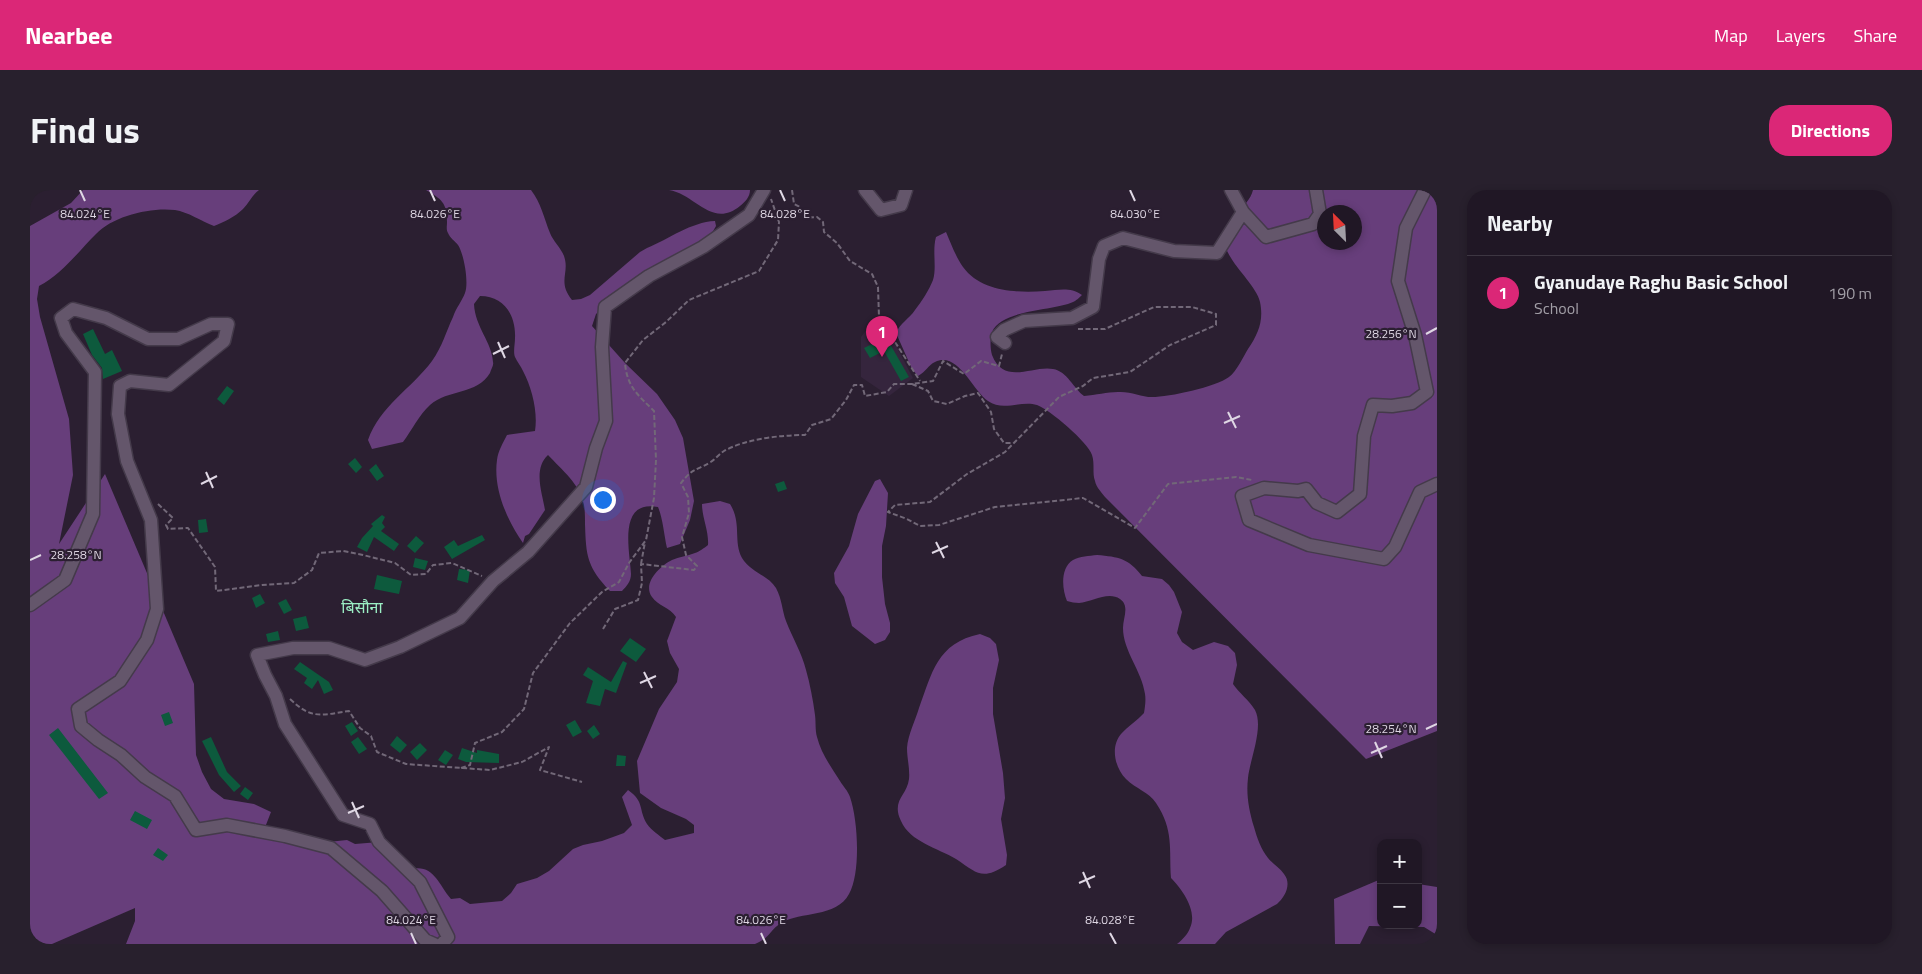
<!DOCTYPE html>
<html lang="en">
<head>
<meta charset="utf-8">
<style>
  body { margin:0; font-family:"Titillium Web","Noto Sans Devanagari",sans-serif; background:#28202d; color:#f1f3f6 }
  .controls { position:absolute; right:15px; bottom:15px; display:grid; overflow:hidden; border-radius:10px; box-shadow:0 2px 8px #0003 }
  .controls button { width:45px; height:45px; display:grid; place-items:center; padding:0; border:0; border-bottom:1px solid #3d3642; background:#201725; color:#f1f3f6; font:25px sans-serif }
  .compass { position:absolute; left:1287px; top:15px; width:45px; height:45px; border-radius:50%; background:#201725; box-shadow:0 2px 8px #0003; rotate:336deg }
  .you { position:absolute; left:572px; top:309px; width:18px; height:18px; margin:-12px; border:4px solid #fff; border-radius:50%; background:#1a73e8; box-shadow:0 0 0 8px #1a73e833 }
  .badge { display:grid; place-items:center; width:32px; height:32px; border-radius:50%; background:#db2777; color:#fff; font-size:16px; font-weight:700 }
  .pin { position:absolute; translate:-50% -41px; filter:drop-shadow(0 1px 2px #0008) }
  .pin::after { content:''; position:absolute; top:26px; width:18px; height:15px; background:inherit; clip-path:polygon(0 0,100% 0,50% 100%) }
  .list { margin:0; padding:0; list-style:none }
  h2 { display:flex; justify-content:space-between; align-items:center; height:65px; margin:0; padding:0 20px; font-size:21px }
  h2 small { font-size:16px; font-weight:400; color:#a29fa7 }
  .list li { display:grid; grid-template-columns:32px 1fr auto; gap:15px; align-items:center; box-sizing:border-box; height:75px; padding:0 20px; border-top:1px solid #3d3642 }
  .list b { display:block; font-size:19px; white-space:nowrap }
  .list p { margin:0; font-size:16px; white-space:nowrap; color:#a29fa7 }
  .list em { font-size:16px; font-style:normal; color:#a29fa7 }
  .map { position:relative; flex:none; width:1407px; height:754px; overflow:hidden; border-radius:20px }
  header { display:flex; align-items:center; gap:30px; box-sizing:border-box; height:70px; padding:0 25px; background:#db2777; color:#fff }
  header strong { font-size:24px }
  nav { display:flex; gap:28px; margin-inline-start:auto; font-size:18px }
  .intro { display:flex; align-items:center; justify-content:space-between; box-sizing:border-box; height:120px; padding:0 30px }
  h1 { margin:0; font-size:35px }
  .button { padding:12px 22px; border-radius:20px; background:#db2777; color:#fff; font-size:18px; font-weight:700 }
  main { display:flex; gap:30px; padding:0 30px }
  aside { flex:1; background:#201725; border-radius:20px; box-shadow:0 2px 8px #0003 }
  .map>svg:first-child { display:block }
  .built { fill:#35253d }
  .forest { fill:#673e7b; fill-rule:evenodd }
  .building { fill:#0d5a3d }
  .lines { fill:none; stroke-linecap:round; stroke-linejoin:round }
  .minor-casing { stroke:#443a4a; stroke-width:15 }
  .path { stroke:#726878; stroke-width:2; stroke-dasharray:5 2.5; stroke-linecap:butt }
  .minor { stroke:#64566b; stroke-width:12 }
  .ticks { fill:none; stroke:#dfd7e4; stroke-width:2 }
  .labels { text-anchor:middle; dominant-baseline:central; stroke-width:4.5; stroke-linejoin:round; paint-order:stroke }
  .neighbourhood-label { font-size:16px; fill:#9cefc5; stroke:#2b1f31 }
  .ticks-label { font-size:12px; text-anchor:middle; fill:#dfd7e4; stroke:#2b1f31; stroke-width:4.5; stroke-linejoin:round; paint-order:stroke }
</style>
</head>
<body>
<header>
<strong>Nearbee</strong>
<nav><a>Map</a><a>Layers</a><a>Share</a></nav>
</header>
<div class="intro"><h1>Find us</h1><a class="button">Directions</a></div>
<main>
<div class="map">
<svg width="1407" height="754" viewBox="0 0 1407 754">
  <rect width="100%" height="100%" fill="#2b1f31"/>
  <!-- built -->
  <path class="built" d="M841,134L861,146L883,188L859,206L831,187V147Z"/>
  <!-- forest -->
  <path class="forest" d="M53,0H229C222,5 219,13 213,19C205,27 194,32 184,36C171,31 158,22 145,20C120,17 83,26 66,44C48,62 32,84 9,96L7,109L10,127L39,229L43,285L29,354L75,284L164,494L166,565L172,582L181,599L194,609L224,614L241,622L234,640L298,652L317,650L325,654L349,652L377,680C403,672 407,692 421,709L430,708L440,714L472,711L481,703L487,694L507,688L519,681L543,659L553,655L572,651L594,643L602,635L592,607L598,600C615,612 608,619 617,634C622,641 629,645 635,650L664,643V635L656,629L631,618L610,603L607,571L629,519L647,492L649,479L640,463L637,451L646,427C640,417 628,416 622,407C612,393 630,376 642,370C649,367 657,366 665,363C669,362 674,358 678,355C679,341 672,328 672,314L690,311L700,314C712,333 703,351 712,368C720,382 738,385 746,398C752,409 752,420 756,431C762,447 772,463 776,480C780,494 783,510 785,525C786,532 785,540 787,547C791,563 801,577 810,591C813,596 818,601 820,607C828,630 831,683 819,704C806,728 771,721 751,733C740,740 740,748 725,754H96L105,731V718L22,754H0V36L41,13Z
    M396,0H501C511,13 514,28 520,43C523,51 531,58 534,66C540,83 527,91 542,110L551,109L560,105L610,62L617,58C639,49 661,32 685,31L686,36L682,43L581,109L566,124L562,136L595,173L627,204L645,230L653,248L664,311L660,330L650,354L637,358C634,345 633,329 628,317C587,309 600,362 601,384C601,391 597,396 592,401H580C557,377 556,366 555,334C555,328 555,321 554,315C550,294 532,280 518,265C503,279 512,302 515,320L499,344L495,346L493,353C477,330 463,299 467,270C468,261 473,253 477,245L505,241C508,222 502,198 493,181C491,176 487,172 485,167C483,162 485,154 485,148C486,125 474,106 450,106L444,114C445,137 462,152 463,172C464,176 461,179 460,183C447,205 418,199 400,215C389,225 382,240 373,252L342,259L338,250C350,216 381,199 402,171C412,157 416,142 423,127C426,118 432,111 435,103C439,93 434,64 428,55C425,51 420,48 418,43C416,39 417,37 417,32C417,12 411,9 396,0Z
    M639,0H720C720,7 715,12 710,16C682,39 665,4 639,0Z
    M1223,0H1407V541L1336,569L1075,307C1072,303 1066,297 1065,291C1062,283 1065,274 1062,265C1058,252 1020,220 1007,215C991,210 973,222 958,211C942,200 928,161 905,172C898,175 896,182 888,186L882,179L866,143C870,133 879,129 885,120C892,111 899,100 903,90C907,77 902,61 906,47L916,42C921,54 926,67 933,77C951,102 988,103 1015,101C1030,100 1040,97 1052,105C1050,107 1046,111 1043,112C1024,121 972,119 962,142C960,148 960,158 962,165C974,196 1003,175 1023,179C1037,181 1044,199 1054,206C1066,205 1077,202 1088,202C1100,201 1111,207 1122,207C1139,207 1186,197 1199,187C1207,181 1213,167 1218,159C1228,144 1234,131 1230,112C1226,93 1192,68 1194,47C1196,22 1218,20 1223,0ZM1294,22H1324V52H1294Z
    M850,289L858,303L856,336L852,356V387L855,414L860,433V442L855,450L845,454L822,436L814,407L805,393L804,383L819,356L828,324L845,291Z
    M1067,365C1089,367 1098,368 1112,386L1132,389L1139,395L1144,402L1152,422L1147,443L1152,452L1163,460L1184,452L1198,456L1205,463L1207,475L1203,494C1209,503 1219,510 1225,520C1234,537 1220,569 1218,588C1216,605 1219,620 1224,637C1227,648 1231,659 1238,668C1243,674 1250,678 1254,684C1262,694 1255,707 1247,714L1196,742L1185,754H1147C1152,750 1158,744 1160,738C1168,721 1152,699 1141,688C1139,659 1144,640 1126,613C1119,602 1106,599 1096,589C1085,578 1080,557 1091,544C1098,536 1107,531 1114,523C1115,517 1116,510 1115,504C1112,481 1093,461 1093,438C1093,428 1100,416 1090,409C1078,401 1062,412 1049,413C1045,413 1041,412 1037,411C1032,399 1030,378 1043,370C1050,366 1059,366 1067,365Z
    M950,444L960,448L966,454L969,470L963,498V524L973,583L975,608L971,629L977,665L976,675C952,691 947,683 926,669C908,658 880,652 871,631C861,610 877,606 879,589C880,579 877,568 877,558C878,545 885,531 889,518C902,483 907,453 950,444Z
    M1351,689V735H1388V694L1407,697V745L1394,737L1339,736L1330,754H1305L1304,709Z"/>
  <!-- building -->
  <path class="building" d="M63,139L75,164L82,160L92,181L73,189L72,178L62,165L53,144Z
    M856,147L879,187L871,191L854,161L840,168L834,158Z
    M197,196L204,201L194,215L187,209Z
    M325,268L332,277L326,283L318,274Z
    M346,274L354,286L347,291L339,280Z
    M754,291L757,299L748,302L745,294Z
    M352,325L355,327L352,333L355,337L351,341L369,354L364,361L344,347L337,362L327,357L332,348L343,336L341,334Z
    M176,329L178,342L169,343L168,330Z
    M452,345L455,350L422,369L414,357L424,350L428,356Z
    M386,346L394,353L385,363L377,356Z
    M385,368L398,371L395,380L383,377Z
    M429,379L440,380L438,393L427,390Z
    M347,385L372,391L369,404L344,399Z
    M230,404L235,413L226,418L222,408Z
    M256,409L262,420L254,424L248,413Z
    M276,426L279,438L266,441L263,429Z
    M248,441L250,450L238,452L236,444Z
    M600,448L616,459L606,472L590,461Z
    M593,471L597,473L586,503L575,499L570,516L556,513L563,491L553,485L558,477L581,492Z
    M270,472L299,492L303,500L294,504L288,490L282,499L274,493L277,488L264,479Z
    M139,522L143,533L135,536L131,525Z
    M545,530L552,542L543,547L536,535Z
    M322,532L328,541L321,546L315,536Z
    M564,535L570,544L563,549L557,541Z
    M28,538L78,603L69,609L19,545Z
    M367,546L377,555L370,563L360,555Z
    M181,547L197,582L211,596L204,602L189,585L172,551Z
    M328,547L337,559L329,564L321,552Z
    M390,553L397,560L387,570L380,562Z
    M432,558L447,563V560L469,564V573L436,572L428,569Z
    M415,560L423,565L416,575L408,570Z
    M587,565L596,566L595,576H586Z
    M215,597L223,603L218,610L210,604Z
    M105,621L122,630L117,639L100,630Z
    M128,658L138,665L133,671L123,665Z"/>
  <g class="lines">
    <defs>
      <path id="minor" d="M835,0L851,20L871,15L876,0
        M1201,0L1213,22L1236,47L1283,34L1290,24L1286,0
        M1395,0L1376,38L1368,91L1385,145L1397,202L1382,213L1362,216L1343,215L1334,246L1330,304L1307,322L1287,313L1276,299L1268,301L1234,298L1212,306L1219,330L1279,355L1354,369L1365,357L1390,302L1407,294
        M975,153L967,147L974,140L994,131L1042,128L1063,117L1069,69L1074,56L1093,48L1144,61L1187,63L1213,22
        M0,415L35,390L63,324L65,182L36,143L31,128L43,119L76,128L118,149H148L181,134H198L194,151L139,195L100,191L90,196L88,224L97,271L121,330L127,419L117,450L90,491L48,519L51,536L68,550L91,565L115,587L145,606L166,640L197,635L255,646L301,658L352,701L395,750L404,754
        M412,754L418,747L390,692L349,652L340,634L313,625L255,534L246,506L235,485L227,465L263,458H299L335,470L370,457L430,428L463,391L498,362L556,297L566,258L576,231L572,157L575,117L619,86L673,57L719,25L734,0"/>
    </defs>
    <!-- minor casing -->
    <use href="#minor" class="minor-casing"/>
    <!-- path -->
    <path class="path" d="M762,0L764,14L770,17L774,28L787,27L793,32L794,42L807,53L820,71L842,84L848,97L849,127L890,191
      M1048,139H1075L1124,117H1162L1186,124V135L1140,155L1100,182L1063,188L1053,196L1029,207L975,262L937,284L900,312L865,315L858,322L877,329L890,336L909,335L965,317L1053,308L1105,338L1138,294L1206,287L1222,290
      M882,194L898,201L903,211L917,214L935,206L948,203L961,222L964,239L974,253H983
      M128,314L143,328L136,335L138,339L158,338L185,377L186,401L232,395L264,393L282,380L289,363L313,361L333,365L365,373L381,385L396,384L403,375L422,373L452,386
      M611,374L615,352
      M573,439L585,419L608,410L612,393L611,374L664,380L667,376L656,365L652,347L659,323L658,307L651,293C663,278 663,282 679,273C685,270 689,264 694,261C715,249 751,245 775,245L782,235L801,229L816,210L824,195H832L835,206L857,202L864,194H882L903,191L913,171L934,184L951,171L969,176L972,164
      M260,509C282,530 291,525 319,521L330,538L341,546L347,562L376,574L460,580L492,572L519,557L510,580L552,592
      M431,578L440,575L445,553L472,542L494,519L503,483L540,433L572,402L589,392L599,373L616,350L624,308L626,270L624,221C608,205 597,197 595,173L613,150L636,132L659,110L729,81L748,50L749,32L741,9"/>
    <!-- minor -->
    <use href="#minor" class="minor"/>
  </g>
  <!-- ticks -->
  <path class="ticks" d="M50,0L55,11M400,0L405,11M750,0L755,11M1100,0L1105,11M1396,144L1407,138M468,152L475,168M463,164L479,156M1198,222L1206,238M1194,233L1210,226M176,282L183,298M171,294L187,286M906,352L914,368M902,363L918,356M0,370L11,365M614,482L622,498M610,493L626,486M1396,539L1407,534M1345,552L1352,568M1341,563L1357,556M322,612L329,628M318,623L334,616M1053,682L1060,698M1049,693L1065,686M381,743L386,754M731,743L736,754M1080,743L1086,754"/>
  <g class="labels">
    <!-- neighbourhood labels -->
    <g class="neighbourhood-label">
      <text x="332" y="417">बिसौना</text>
    </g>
  </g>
  <g class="ticks-label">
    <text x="55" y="28">84.024°E</text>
    <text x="755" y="28">84.028°E</text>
    <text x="405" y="28">84.026°E</text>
    <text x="1105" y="28">84.030°E</text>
    <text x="1361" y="148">28.256°N</text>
    <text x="46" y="369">28.258°N</text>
    <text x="1361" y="543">28.254°N</text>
    <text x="381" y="734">84.024°E</text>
    <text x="731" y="734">84.026°E</text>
    <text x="1080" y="734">84.028°E</text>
  </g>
</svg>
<div class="controls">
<button>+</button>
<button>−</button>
</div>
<svg class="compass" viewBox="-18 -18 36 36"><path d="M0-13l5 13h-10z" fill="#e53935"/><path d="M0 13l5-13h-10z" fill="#a29fa7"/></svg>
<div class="you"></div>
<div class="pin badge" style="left:852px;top:167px">1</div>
</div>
<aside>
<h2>Nearby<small></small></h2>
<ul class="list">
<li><span class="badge">1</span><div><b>Gyanudaye Raghu Basic School</b><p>School</p></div><em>190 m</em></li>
</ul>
</aside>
</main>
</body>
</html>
